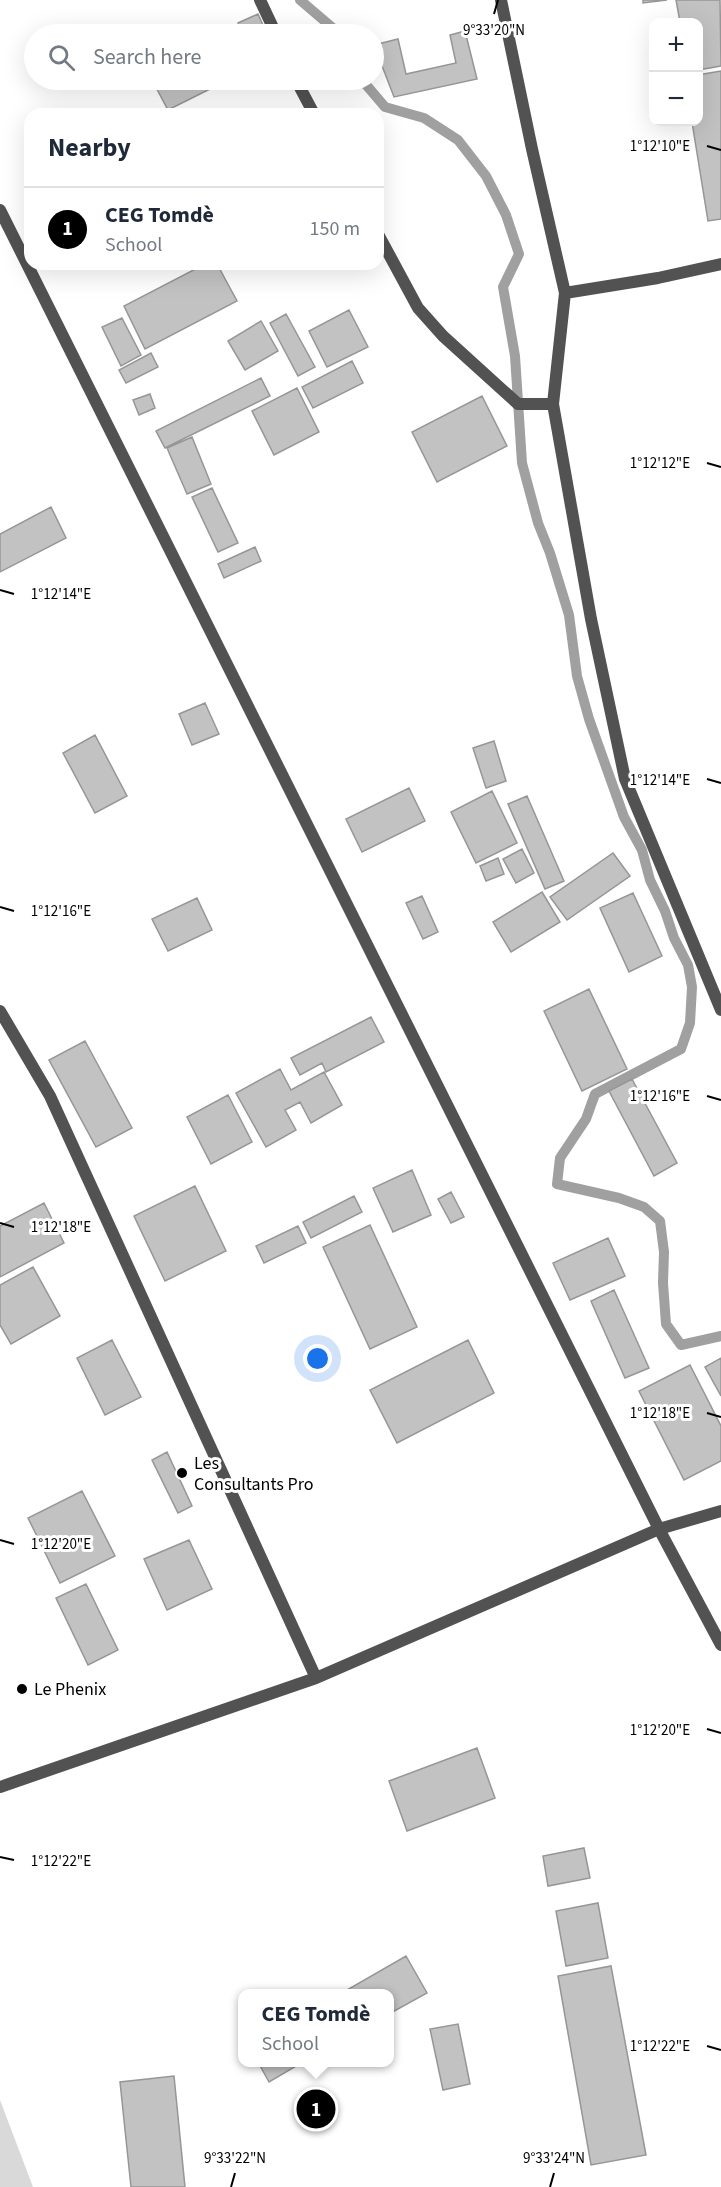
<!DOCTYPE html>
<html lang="en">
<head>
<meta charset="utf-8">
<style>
  body { margin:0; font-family:"Source Sans 3",sans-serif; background:#f6f6f7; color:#1f2937 }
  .controls { position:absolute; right:18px; top:18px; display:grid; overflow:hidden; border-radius:12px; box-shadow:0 6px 24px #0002 }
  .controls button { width:54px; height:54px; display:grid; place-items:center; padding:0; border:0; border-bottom:2px solid #e0e1e3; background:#fff; color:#1f2937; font:30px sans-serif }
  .you { position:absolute; left:318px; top:1359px; width:21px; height:21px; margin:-15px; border:4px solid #fff; border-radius:50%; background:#1a73e8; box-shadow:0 0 0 9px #1a73e833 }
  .badge { display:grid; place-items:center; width:39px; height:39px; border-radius:50%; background:#000; color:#fff; font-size:20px; font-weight:700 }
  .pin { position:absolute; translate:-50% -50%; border:3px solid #fff; box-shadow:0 2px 6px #0006 }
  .popup { position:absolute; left:238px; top:1989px; width:156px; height:78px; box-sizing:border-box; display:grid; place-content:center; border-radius:12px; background:#fff; filter:drop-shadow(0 2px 4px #0005); font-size:20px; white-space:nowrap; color:#747a83 }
  .popup b { font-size:22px; color:#1f2937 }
  .popup::after { content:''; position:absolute; left:50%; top:100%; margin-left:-12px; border:12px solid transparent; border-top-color:#fff }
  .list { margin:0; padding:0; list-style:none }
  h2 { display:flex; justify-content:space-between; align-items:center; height:78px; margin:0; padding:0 24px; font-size:26px }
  h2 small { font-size:20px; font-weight:400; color:#747a83 }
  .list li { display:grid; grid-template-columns:39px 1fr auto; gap:18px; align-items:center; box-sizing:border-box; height:84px; padding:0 24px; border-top:2px solid #e0e1e3 }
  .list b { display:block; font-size:22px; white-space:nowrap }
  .list p { margin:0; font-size:20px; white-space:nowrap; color:#747a83 }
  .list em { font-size:20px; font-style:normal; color:#747a83 }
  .icon { flex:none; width:33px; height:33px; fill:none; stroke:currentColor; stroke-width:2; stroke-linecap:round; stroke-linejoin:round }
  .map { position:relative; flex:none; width:721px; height:2187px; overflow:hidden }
  .search { position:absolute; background:#fff; box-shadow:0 6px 24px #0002; left:24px; top:24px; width:360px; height:66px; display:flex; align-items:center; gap:15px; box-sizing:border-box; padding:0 21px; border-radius:33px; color:#747a83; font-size:22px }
  .panel { position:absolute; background:#fff; box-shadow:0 6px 24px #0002; left:24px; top:108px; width:360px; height:162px; border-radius:18px }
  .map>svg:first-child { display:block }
  .green { fill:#d9d9d9 }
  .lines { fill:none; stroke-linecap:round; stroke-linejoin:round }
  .stream { stroke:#a0a0a0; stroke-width:10 }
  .building { fill:#c2c2c2; stroke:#969696; stroke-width:1.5 }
  .minor { stroke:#525252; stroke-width:12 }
  .ticks { fill:none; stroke:#000; stroke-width:2 }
  .poi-dot { fill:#000; stroke:#fff; stroke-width:2 }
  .labels { text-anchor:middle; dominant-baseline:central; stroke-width:6; stroke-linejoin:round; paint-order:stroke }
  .poi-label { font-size:18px; fill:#000; stroke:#fff; text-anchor:start }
  .ticks-label { font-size:15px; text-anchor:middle; fill:#000; stroke:#fff; stroke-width:6; stroke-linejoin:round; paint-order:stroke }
</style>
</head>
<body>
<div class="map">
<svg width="721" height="2187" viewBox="0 0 721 2187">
  <rect width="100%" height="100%" fill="#fff"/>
  <!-- green -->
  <path class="green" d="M0,2100L33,2187H0Z"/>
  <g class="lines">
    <!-- stream -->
    <path class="stream" d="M300,0L334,29L337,34
      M362,80L385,107L424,118L458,140L486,176L506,215L519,254L503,287L515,356L522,463L538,523L550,553L569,615L577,676L589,719L624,817L642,850L650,880L665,911L674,938L688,965L692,987L690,1023L681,1049L595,1094L586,1119L560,1158L557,1184L619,1198L644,1207L660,1221L664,1252L663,1283L666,1324L681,1345L721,1336"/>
  </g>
  <!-- building -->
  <path class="building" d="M643,0H667L643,3Z
    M676,0H720L721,66L698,70V22H680Z
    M258,14L267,34H243L238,23Z
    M465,31L477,79L394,97L374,45L398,39L406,74L456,63L450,35Z
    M721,71V219L708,221L692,122H698V75Z
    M152,80H228L168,110Z
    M205,264H217L237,301L145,349L124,306Z
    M349,310L368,347L327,367L309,331Z
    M286,314L315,367L298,376L270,323Z
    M122,318L141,355L121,366L102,327Z
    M261,321L278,351L245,370L228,341Z
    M151,353L158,367L126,383L119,370Z
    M352,361L363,383L313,408L302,387Z
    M261,378L270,396L165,448L156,431Z
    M297,388L319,432L274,455L252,411Z
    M150,394L155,408L139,415L133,400Z
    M482,396L507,446L437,482L412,432Z
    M192,437L211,484L187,494L167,448Z
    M212,488L238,543L218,552L192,497Z
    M51,507L66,538L0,572V534Z
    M255,547L261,561L224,578L218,564Z
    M205,703L219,734L192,745L179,714Z
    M95,735L127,796L95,813L63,753Z
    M494,741L506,781L486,788L473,748Z
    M409,788L425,821L362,852L346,819Z
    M492,791L517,843L476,863L451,812Z
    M527,796L564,881L545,889L508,804Z
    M522,849L534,873L516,883L503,859Z
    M613,853L630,876L567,920L550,897Z
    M498,858L504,874L486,881L480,866Z
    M542,892L560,922L511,952L493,922Z
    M633,893L662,956L629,972L600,908Z
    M422,896L438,932L423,939L406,903Z
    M197,898L212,930L168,951L152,919Z
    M589,989L627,1069L582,1091L544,1011Z
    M371,1017L384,1042L326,1072L322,1063L300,1075L291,1058Z
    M85,1041L132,1128L96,1147L49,1060Z
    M280,1069L291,1090L324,1072L342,1105L311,1123L300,1102L285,1110L296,1130L266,1147L236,1093Z
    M632,1079L677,1163L654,1176L609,1091Z
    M228,1095L252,1142L211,1164L187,1117Z
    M412,1170L431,1215L393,1232L373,1188Z
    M195,1186L226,1251L165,1281L134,1216Z
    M451,1192L464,1217L451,1223L438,1199Z
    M354,1196L362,1212L311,1238L303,1222Z
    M44,1203L64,1243L0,1277V1226Z
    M370,1225L417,1327L370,1349L323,1247Z
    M298,1226L306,1243L264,1263L256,1246Z
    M608,1238L625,1276L570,1300L553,1263Z
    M33,1267L60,1316L11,1344L0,1325V1285Z
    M614,1290L649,1368L625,1378L591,1301Z
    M112,1340L141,1397L105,1415L77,1358Z
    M468,1340L494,1393L397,1443L370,1390Z
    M721,1358V1396L705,1367Z
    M690,1365L721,1426V1461L684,1480L639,1391Z
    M167,1452L192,1506L178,1513L152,1460Z
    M82,1491L115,1556L60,1583L28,1518Z
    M189,1540L212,1589L167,1610L144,1559Z
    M86,1584L118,1650L88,1665L56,1598Z
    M477,1748L495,1798L407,1831L389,1781Z
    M584,1848L590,1878L548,1886L543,1856Z
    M598,1903L608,1958L566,1966L556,1911Z
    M406,1956L427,1993L389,2014V1994H340Z
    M611,1966L646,2155L591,2165L558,1976Z
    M458,2024L470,2084L443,2090L430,2029Z
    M258,2062H303L269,2082Z
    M174,2076L185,2187H131L120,2082Z"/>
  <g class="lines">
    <!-- minor -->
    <path class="minor" d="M260,0L276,34
      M501,0L532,149L565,293L553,404L591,619L625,779L721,1010
      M296,80L314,114
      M0,210L659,1529L721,1645
      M378,234L418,308L443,336L518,404H553
      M565,293L658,278L721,264
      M0,1011L50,1096L316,1678
      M0,1787L316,1678L659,1529L721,1511"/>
  </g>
  <!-- ticks -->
  <path class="ticks" d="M494,14L498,0M707,146L721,150M707,463L721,467M0,590L14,594M707,779L721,783M0,907L14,911M707,1096L721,1100M0,1223L14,1227M707,1413L721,1417M0,1540L14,1544M707,1729L721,1733M0,1857L14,1860M707,2046L721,2050M231,2187L235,2173M550,2187L554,2173"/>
  <!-- markers -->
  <g class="poi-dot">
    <circle cx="182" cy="1473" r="6"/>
    <circle cx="22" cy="1689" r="6"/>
  </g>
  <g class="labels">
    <!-- poi labels -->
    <g class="poi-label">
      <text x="194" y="1463">Les<tspan x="194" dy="21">Consultants Pro</tspan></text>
      <text x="34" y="1689">Le Phenix</text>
    </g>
  </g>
  <g class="ticks-label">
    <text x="494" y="35">9°33'20"N</text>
    <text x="660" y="151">1°12'10"E</text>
    <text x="660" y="468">1°12'12"E</text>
    <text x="61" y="599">1°12'14"E</text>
    <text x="660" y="785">1°12'14"E</text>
    <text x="61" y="916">1°12'16"E</text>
    <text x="660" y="1101">1°12'16"E</text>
    <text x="61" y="1232">1°12'18"E</text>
    <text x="660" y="1418">1°12'18"E</text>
    <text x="61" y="1549">1°12'20"E</text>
    <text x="660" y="1735">1°12'20"E</text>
    <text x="61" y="1866">1°12'22"E</text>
    <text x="660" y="2051">1°12'22"E</text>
    <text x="235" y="2163">9°33'22"N</text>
    <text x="554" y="2163">9°33'24"N</text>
  </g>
</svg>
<div class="controls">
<button>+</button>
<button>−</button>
</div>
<div class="you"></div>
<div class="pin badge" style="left:316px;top:2109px">1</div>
<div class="popup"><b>CEG Tomdè</b>School</div>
<div class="search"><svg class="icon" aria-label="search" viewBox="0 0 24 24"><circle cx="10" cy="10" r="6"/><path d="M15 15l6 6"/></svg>Search here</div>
<section class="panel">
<h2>Nearby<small></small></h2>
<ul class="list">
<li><span class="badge">1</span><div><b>CEG Tomdè</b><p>School</p></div><em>150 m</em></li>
</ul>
</section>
</div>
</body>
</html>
